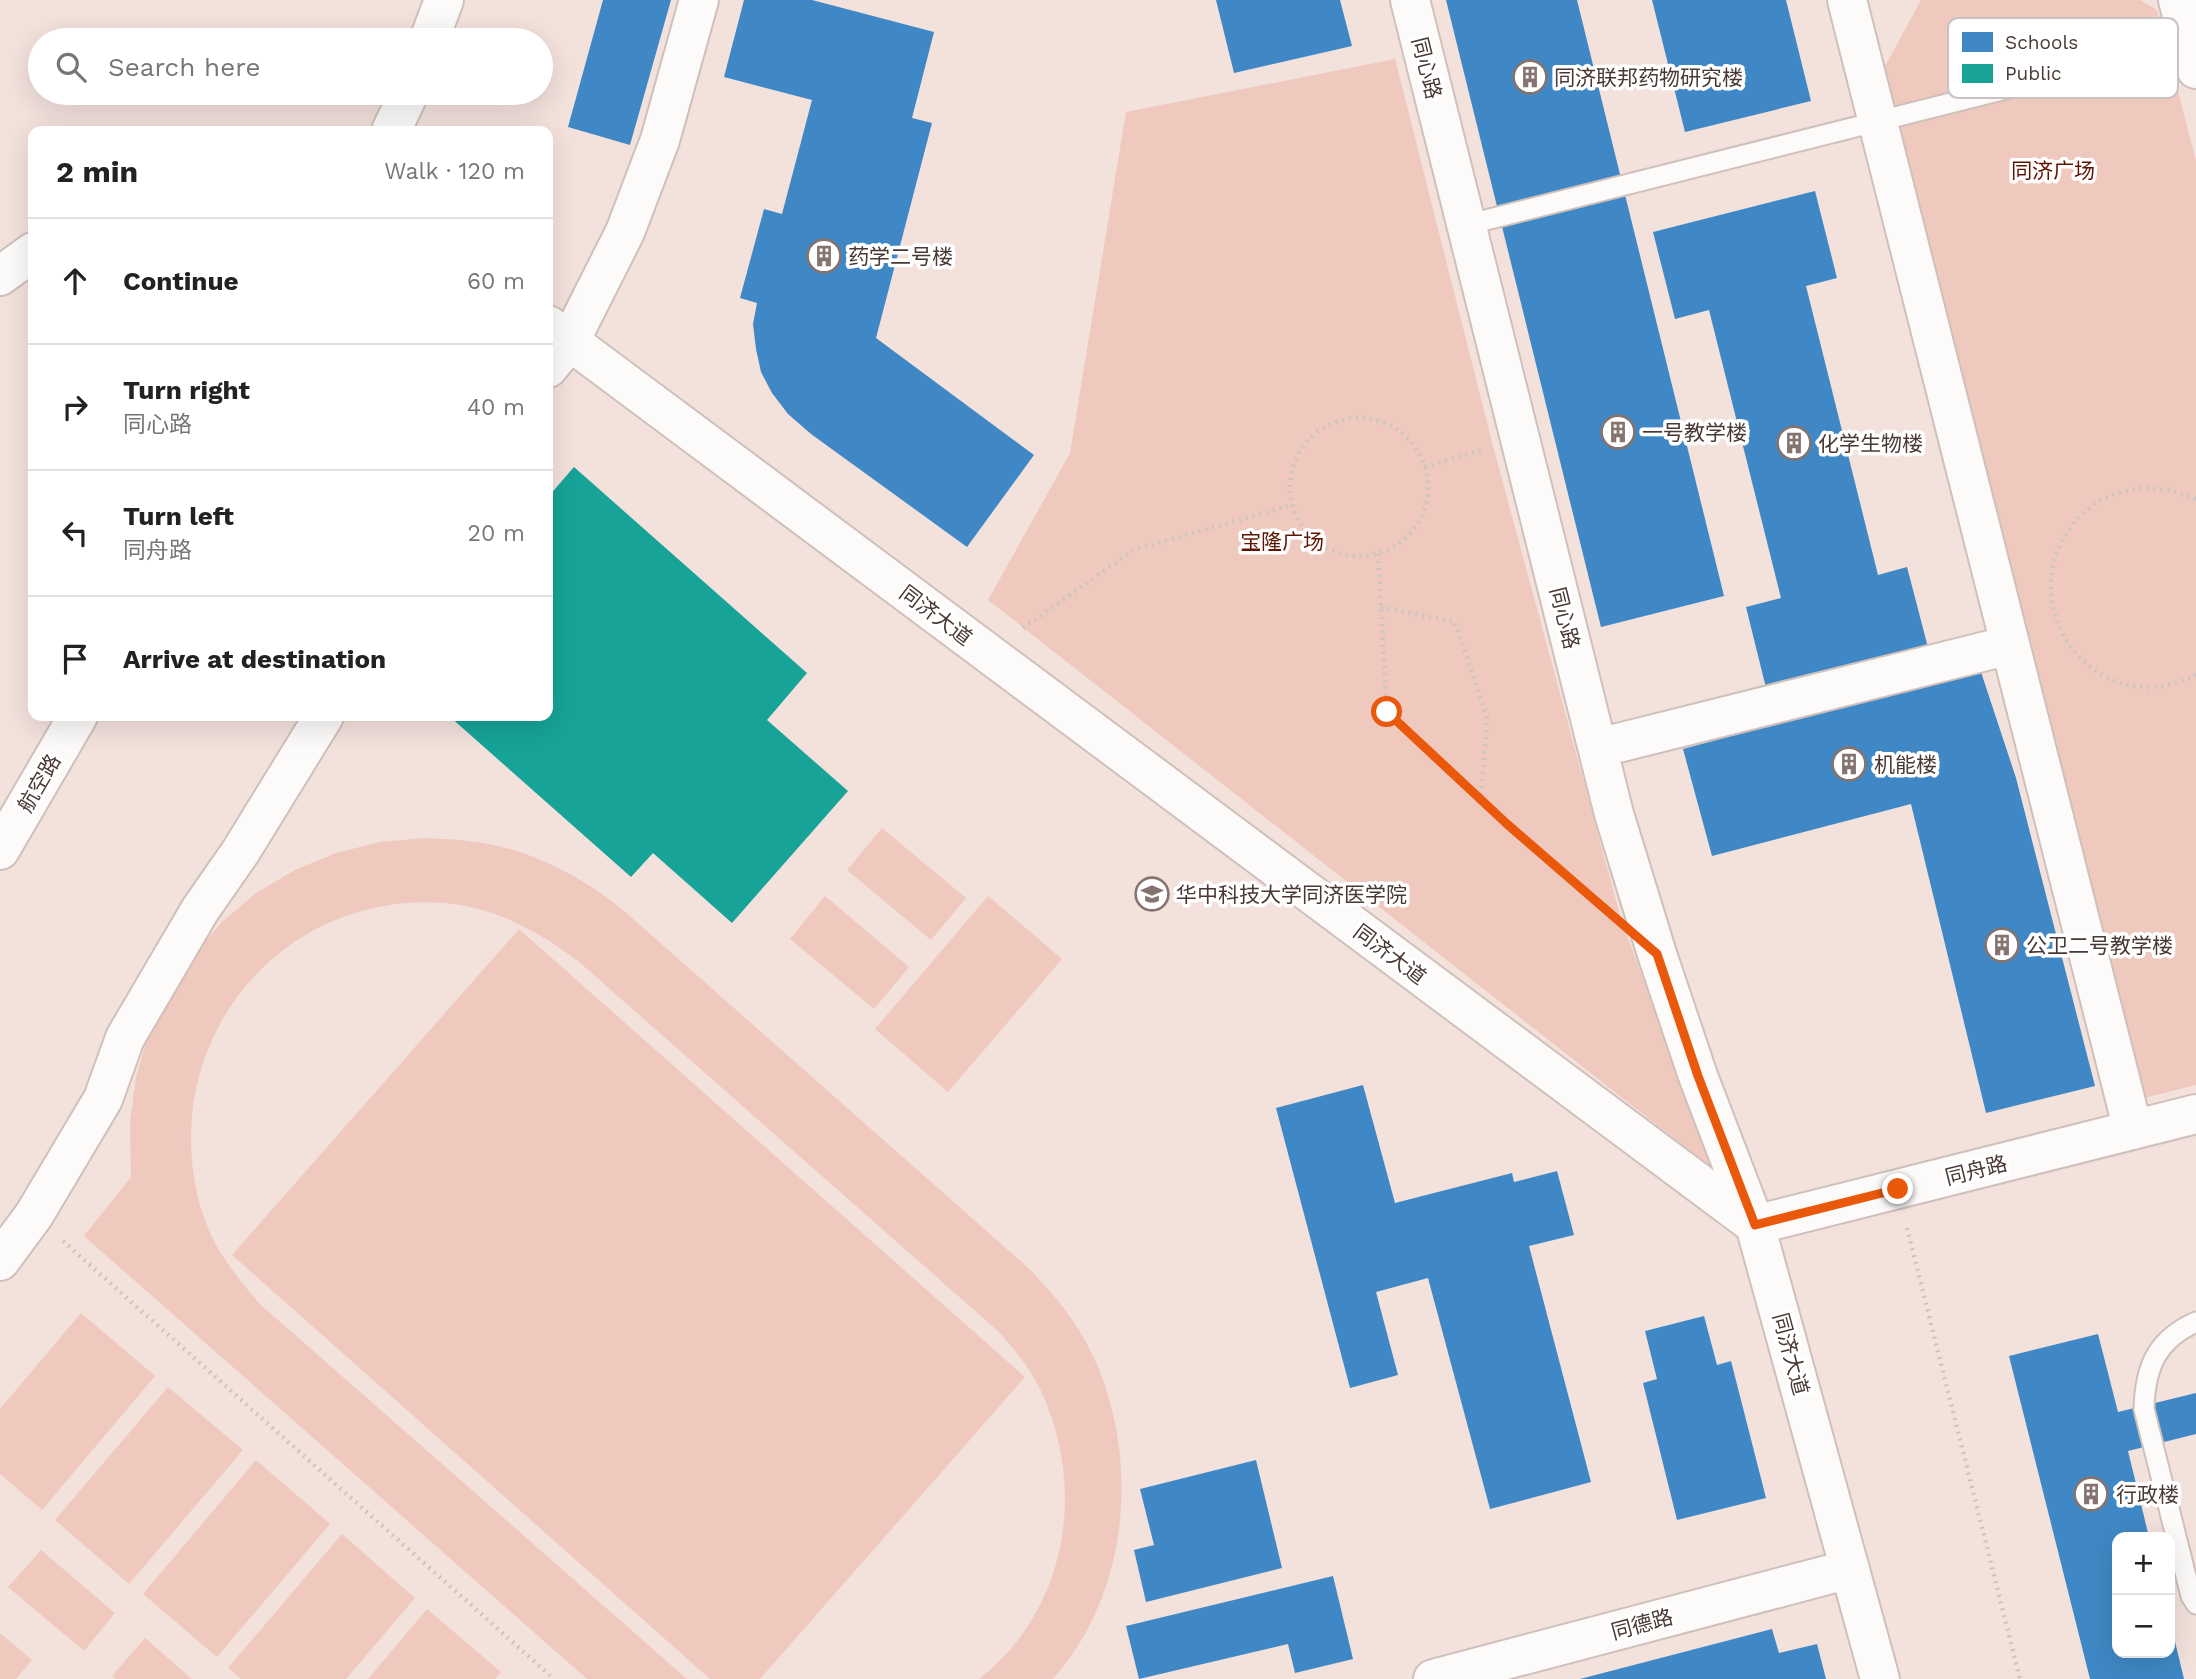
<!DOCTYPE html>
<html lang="en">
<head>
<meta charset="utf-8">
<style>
  body { margin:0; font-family:"Work Sans","Noto Sans SC",sans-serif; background:#f6f6f6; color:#222 }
  .controls { position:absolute; right:21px; bottom:21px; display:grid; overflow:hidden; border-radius:14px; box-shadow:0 7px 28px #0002 }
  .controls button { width:63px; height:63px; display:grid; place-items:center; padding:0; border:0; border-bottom:2px solid #e0e0e0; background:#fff; color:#222; font:35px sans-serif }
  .stop { position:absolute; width:21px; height:21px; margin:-16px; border:5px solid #ea580c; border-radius:50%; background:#fff }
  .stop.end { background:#ea580c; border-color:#fff; box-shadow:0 2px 7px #0008 }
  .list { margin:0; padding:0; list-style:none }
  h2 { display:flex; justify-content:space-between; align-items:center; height:91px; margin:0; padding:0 28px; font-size:30px }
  h2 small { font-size:23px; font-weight:400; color:#767676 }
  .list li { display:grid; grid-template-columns:46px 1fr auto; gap:21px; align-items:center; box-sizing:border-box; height:126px; padding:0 28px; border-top:2px solid #e0e0e0 }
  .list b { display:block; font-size:26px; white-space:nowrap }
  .list p { margin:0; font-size:23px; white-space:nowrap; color:#767676 }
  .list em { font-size:23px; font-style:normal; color:#767676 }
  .icon { flex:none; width:38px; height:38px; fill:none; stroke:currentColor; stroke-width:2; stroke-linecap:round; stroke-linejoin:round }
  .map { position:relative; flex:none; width:2196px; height:1679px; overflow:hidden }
  .search { position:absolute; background:#fff; box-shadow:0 7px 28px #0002; left:28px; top:28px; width:525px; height:77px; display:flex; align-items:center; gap:18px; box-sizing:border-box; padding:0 24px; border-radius:38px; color:#767676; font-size:26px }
  .panel { position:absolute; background:#fff; box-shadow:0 7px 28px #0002; left:28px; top:126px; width:525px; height:595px; border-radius:14px }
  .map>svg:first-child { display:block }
  .green { fill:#efc9be }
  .schools { fill:#3f88c5 }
  .public { fill:#17a398 }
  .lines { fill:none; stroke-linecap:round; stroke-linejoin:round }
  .lane-casing { stroke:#cfc0bb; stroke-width:23 }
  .street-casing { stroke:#cfc0bb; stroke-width:42 }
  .secondary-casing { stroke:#cfc0bb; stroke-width:42 }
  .path { stroke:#ccc4c2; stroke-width:4.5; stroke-dasharray:2 5; stroke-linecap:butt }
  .lane { stroke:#fdfafa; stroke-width:19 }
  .street { stroke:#fdfafa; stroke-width:38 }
  .secondary { stroke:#fdfafa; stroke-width:38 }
  .route { stroke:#ea580c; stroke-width:9 }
  .labels { text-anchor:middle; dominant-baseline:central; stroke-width:7; stroke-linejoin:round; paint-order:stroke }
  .street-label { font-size:21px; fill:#493834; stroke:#fff }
  .poi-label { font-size:21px; fill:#493834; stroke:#fff; text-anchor:start }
  .park-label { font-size:21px; fill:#5f1400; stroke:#fff }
  .key { fill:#fff; stroke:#c8c3c2; stroke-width:2 }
  .key-label { font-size:19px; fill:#493834 }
</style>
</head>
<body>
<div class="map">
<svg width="2196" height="1679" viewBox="0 0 2196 1679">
  <rect width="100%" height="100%" fill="#f3e1dc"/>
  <!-- green -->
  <path class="green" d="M1921,0H2140L2157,10L2196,161V1085L2144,1098L1883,70Z
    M1395,59L1493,446L1621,919L1713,1169L988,600L1070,453L1126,112Z
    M882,828L966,898L931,940L847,870Z
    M425,838C439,839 454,839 468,841C526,847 578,874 623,910L1024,1264C1057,1296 1083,1329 1100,1372C1139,1472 1126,1597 1053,1679H979C1068,1610 1087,1487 1040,1389C1030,1368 1014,1349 999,1332L578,961C538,931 494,907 444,903C314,893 204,988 192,1116C188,1160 196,1211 219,1250C231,1270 245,1287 261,1305L687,1679H587L84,1236L131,1177L130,1122L136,1078L148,1035L192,956L222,922L256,893L295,870L336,853L380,842Z
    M825,896L909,967L874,1009L790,939Z
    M988,896L1062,959L948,1092L875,1029Z
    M519,929L1025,1377L760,1679H710L232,1255Z
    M81,1313L155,1376L42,1510L0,1474V1409Z
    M168,1387L243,1450L129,1584L55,1520Z
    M256,1460L330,1524L217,1657L143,1594Z
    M342,1534L415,1598L346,1679H241L228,1668Z
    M41,1550L115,1613L84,1651L8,1587Z
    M427,1609L501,1672L495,1679H368Z
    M0,1633L32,1660L16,1679H0Z
    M145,1638L192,1679H116L112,1676Z"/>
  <!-- schools -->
  <path class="schools" d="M603,0H671L630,145L568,127Z
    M744,0H812L934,32L912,118L932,123L876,338L1034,455L967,547L811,434L788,414L772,393L761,372L756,349L753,324L757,303L740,298L764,209L782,214L812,100L724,77Z
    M1216,0H1340L1352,46L1234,73Z
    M1446,0H1577L1724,596L1601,627Z
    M1652,0H1786L1811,101L1685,132Z
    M1815,191L1837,278L1806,286L1878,575L1907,567L1930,655L1768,696L1746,607L1781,598L1709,310L1675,319L1653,232Z
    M1980,669L2016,778L2095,1086L1986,1113L1911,804L1712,856L1683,749Z
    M1363,1085L1395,1203L1512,1173L1514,1182L1557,1171L1574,1235L1529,1246L1591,1482L1490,1509L1428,1278L1376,1292L1398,1375L1350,1388L1276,1108Z
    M1704,1316L1717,1365L1731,1361L1766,1498L1677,1520L1643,1383L1657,1379L1645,1331Z
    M2098,1334L2118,1412L2196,1393V1434L2128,1451L2149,1537H2117V1653H2170L2171,1625L2184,1679H2090L2009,1356Z
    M1256,1460L1282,1568L1146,1602L1134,1550L1154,1545L1140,1489Z
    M1333,1576L1353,1659L1295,1673L1288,1644L1139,1679L1126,1626Z
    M1772,1629L1779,1653L1817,1644L1826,1679H1580Z"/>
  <!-- public -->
  <path class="public" d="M574,467L807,673L767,720L848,791L732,923L653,853L631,877L449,716H548V497Z"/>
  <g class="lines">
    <defs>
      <path id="lane" d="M1466,225L2189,43
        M2196,1322C2156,1340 2145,1368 2144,1409L2191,1596L2196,1604"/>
      <path id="street" d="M1410,0L1614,814L1657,954L1698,1076L1755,1225L1880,1679
        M1847,0L2133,1130
        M2178,0L2196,69
        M0,276L33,252
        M548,325L1755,1225
        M548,368L570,341L625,232L660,140L699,0
        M1598,748L2010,645
        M1755,1225L2196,1114
        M0,1261L34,1215L103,1099L125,1038L200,910L241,851L324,716
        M1433,1679L1850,1569"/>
      <path id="secondary" d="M429,40L444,0
        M391,131L409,93
        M0,850L78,716"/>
    </defs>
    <!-- lane casing -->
    <use href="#lane" class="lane-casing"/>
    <!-- street casing -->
    <use href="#street" class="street-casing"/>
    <!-- secondary casing -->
    <use href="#secondary" class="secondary-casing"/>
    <!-- path -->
    <path class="path" d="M1290 487a69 69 0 1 1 138 0a69 69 0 1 1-138 0Z
      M1425,467L1482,450
      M2196,499C2164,486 2140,484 2108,497C2093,503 2081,514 2071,527C2022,591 2068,687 2149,687C2166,687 2181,682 2196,675
      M1378,554L1387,712L1507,824L1596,901
      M1381,607L1455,622L1487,717L1481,799
      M1023,628L1134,550L1292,505
      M1907,1228L2020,1679
      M63,1241L554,1679"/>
    <!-- lane -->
    <use href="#lane" class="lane"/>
    <!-- street -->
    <use href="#street" class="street"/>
    <!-- secondary -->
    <use href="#secondary" class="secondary"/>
  </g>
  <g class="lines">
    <!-- route -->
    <path class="route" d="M1387,712L1507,824L1657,954L1698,1076L1755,1225L1898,1189"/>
  </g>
  <!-- icons -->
  <defs>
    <symbol id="building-ring" viewBox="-11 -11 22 22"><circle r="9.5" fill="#fff" stroke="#84736f" stroke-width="1.5"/><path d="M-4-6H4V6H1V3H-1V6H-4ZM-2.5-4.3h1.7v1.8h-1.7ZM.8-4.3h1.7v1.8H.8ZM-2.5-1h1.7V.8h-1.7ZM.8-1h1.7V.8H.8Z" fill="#84736f"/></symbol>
    <symbol id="university-ring" viewBox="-11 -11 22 22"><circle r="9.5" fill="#fff" stroke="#84736f" stroke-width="1.5"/><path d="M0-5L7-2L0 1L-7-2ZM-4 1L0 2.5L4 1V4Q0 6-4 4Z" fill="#84736f"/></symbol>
  </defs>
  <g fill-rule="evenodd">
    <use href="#building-ring" x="1511" y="58" width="38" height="38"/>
    <use href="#building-ring" x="805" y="237" width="38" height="38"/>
    <use href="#building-ring" x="1599" y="413" width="38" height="38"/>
    <use href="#building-ring" x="1775" y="424" width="38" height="38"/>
    <use href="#building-ring" x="1830" y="745" width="38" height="38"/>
    <use href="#university-ring" x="1133" y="875" width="38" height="38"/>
    <use href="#building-ring" x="1983" y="926" width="38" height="38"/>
    <use href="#building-ring" x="2072" y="1475" width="38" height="38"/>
  </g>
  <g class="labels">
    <!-- street labels -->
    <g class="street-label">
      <text transform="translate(1427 68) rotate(76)">同心路</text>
      <text transform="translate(936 615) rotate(37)">同济大道</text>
      <text transform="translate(1565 618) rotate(76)">同心路</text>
      <text transform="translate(39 783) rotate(-60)">航空路</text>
      <text transform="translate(1390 954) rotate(37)">同济大道</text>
      <text transform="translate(1976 1170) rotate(-14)">同舟路</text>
      <text transform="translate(1791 1354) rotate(75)">同济大道</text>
      <text transform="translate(1642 1624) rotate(-15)">同德路</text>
    </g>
    <!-- poi labels -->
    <g class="poi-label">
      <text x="1554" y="77">同济联邦药物研究楼</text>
      <text x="848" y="256">药学二号楼</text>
      <text x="1642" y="432">一号教学楼</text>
      <text x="1818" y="443">化学生物楼</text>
      <text x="1874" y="764">机能楼</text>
      <text x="1176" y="894">华中科技大学同济医学院</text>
      <text x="2026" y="945">公卫二号教学楼</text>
      <text x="2116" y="1494">行政楼</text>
    </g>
    <!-- park labels -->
    <g class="park-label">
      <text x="2053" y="170">同济广场</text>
      <text x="1282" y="541">宝隆广场</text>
    </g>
  </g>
  <!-- legend -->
  <rect x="1948" y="18" width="230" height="80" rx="10" class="key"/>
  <rect x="1962" y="32" width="31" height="20" fill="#3f88c5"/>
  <rect x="1962" y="64" width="31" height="19" fill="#17a398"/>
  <g class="key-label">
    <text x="2005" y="49">Schools</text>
    <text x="2005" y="80">Public</text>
  </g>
</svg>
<div class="controls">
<button>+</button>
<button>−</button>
</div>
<div class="stop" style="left:1387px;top:712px"></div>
<div class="stop end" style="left:1898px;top:1189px"></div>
<div class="search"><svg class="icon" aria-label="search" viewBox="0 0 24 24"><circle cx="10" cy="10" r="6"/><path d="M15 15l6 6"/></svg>Search here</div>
<section class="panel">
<h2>2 min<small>Walk · 120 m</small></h2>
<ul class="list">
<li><svg class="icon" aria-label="ahead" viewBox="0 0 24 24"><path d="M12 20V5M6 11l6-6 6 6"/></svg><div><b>Continue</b></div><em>60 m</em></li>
<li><svg class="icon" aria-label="right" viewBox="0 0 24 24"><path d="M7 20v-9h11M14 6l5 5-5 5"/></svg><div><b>Turn right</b><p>同心路</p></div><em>40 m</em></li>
<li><svg class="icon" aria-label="left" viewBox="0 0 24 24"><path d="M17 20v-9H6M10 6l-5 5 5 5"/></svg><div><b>Turn left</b><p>同舟路</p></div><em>20 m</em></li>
<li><svg class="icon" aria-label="arrive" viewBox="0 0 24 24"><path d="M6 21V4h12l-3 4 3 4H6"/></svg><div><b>Arrive at destination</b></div></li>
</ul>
</section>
</div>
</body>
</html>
